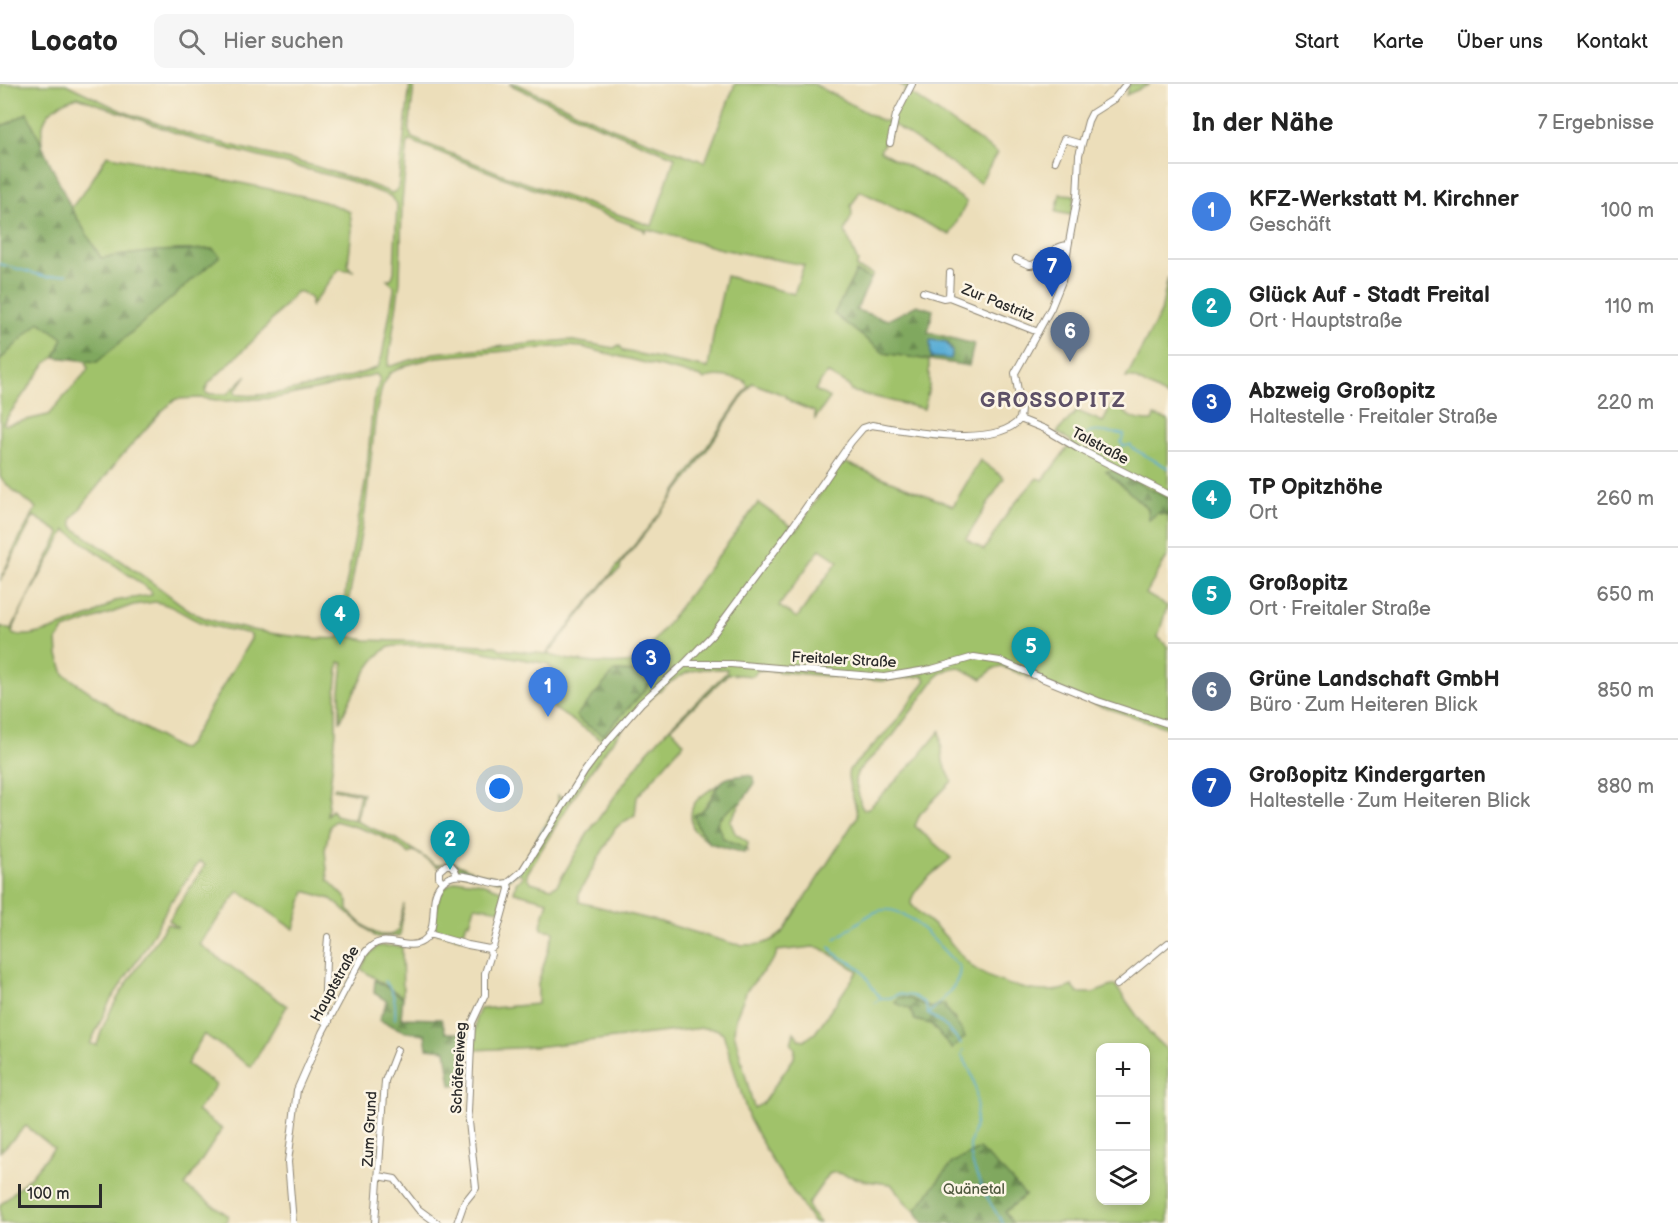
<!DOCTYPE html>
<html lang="de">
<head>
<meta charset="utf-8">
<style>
  body { margin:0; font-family:"Balsamiq Sans",sans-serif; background:#f6f6f6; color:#222 }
  .controls { position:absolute; right:18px; bottom:18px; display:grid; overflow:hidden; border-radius:12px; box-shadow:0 3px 9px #0003 }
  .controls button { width:54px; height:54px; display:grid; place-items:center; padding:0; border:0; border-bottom:2px solid #e0e0e0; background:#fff; color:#222; font:30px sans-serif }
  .scale { position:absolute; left:18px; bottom:15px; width:84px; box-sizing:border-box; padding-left:6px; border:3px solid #2b2b2b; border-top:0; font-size:16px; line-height:21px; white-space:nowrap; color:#2b2b2b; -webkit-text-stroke:4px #fcf5e5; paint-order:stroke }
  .you { position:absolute; left:500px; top:705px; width:21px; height:21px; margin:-15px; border:4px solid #fff; border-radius:50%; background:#1a73e8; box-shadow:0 0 0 9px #1a73e833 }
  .badge { display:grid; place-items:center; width:39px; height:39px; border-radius:50%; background:#ea580c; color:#fff; font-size:20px; font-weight:700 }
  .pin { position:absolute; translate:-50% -50px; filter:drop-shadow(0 2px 3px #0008) }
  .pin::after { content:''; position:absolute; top:32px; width:21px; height:18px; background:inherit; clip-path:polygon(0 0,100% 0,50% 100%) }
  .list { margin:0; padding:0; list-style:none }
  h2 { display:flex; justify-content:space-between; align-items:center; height:78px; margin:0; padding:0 24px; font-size:26px }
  h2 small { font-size:20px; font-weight:400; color:#767676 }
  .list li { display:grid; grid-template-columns:39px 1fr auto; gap:18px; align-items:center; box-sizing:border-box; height:96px; padding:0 24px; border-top:2px solid #e0e0e0 }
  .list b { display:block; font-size:22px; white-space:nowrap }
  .list p { margin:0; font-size:20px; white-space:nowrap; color:#767676 }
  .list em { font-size:20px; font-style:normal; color:#767676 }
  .icon { flex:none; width:33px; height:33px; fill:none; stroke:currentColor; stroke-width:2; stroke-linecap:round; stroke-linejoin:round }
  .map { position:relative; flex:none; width:1168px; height:1139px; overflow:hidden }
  header { display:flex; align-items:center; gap:36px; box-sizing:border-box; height:84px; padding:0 30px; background:#fff; border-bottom:2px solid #e0e0e0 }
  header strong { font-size:28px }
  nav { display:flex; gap:33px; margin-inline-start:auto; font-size:21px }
  .search { width:420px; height:54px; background:#f6f6f6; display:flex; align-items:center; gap:15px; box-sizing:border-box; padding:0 21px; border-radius:12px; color:#767676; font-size:22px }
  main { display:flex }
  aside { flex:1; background:#fff }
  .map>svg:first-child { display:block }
  .green { fill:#a0c26b; stroke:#66764b; stroke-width:1.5; fill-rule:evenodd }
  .forest { fill:url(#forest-firs); stroke:#566a45; stroke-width:1.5 }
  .water { fill:#5baed6; stroke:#436c80; stroke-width:1.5 }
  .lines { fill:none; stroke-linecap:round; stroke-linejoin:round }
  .stream { stroke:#5baed6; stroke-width:1.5 }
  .minor-casing { stroke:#8c8472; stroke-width:8 }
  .minor { stroke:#fff; stroke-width:6 }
  .labels { text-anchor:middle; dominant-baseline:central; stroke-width:5; stroke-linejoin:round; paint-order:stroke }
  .street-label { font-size:15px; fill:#2b2b2b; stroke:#fcf5e5 }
  .park-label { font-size:15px; fill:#4e583e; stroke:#fcf5e5 }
  .district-label { font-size:21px; font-weight:bold; letter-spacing:1.5px; fill:#5d5067; stroke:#fcf5e5 }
</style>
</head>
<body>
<header>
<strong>Locato</strong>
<div class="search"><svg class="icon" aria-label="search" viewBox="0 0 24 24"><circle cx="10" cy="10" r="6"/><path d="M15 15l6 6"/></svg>Hier suchen</div>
<nav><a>Start</a><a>Karte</a><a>Über uns</a><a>Kontakt</a></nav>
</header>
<main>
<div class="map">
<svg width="1168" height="1139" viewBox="0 0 1168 1139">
  <defs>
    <pattern id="forest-firs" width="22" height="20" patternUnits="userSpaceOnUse" patternTransform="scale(1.5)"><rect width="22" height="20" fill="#80a85f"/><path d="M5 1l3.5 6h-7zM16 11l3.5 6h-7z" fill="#69894f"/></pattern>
  </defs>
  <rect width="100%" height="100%" fill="#fcf5e5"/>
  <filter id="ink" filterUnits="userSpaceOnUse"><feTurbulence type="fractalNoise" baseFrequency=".0167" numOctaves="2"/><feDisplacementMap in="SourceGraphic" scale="12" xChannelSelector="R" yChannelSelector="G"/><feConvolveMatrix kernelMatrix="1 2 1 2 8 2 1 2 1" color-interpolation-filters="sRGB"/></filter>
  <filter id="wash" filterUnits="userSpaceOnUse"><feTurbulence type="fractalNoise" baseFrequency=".008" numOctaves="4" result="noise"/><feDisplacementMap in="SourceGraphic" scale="24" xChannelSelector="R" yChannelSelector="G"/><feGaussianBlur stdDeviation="1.35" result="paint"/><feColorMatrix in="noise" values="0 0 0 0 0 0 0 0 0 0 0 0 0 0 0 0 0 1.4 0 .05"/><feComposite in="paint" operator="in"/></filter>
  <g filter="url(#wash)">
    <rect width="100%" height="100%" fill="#ecdeba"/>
    <!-- green -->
    <path class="green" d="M0,0H66L122,27L195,52L314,82L366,99L392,109L398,105L410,0H414L409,47L412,54L512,94L652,142L675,73L599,42L509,0H517L609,43L705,78L735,0H814L882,37H886L896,26L906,5L900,0L910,1L907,7L997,69L980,99L894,41L880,67L941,100L967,118L950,151L860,107L851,122L852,131L845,147L858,178L856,184L873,190L871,195L856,188L834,230L884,269L929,276V303L924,325L851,307L849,302L827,289L815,306L830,314L815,335V328L791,318L784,311L752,299L688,394L621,480L620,486L610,493L548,570C570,579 617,582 639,577L758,419L797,446L841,377L953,422L980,376L1004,394L966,455L984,466L1010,425L1037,394L1043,396L1072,358L1057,348L1077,327L1103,338L1115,315C1126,332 1131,337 1152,337L1154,332L1168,336V414L1110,392C1124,400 1136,415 1148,425L1150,435L1157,429L1168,431V471L1146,510L1167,522L1158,553L1168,563V644L1097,621L1001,582L993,585L982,595L958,583L949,585L939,590L892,653L858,687L855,695L861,722L864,726L870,723L916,676L940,647L943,678L952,697L920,730L915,742L951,774C940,784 910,805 911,820C920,831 932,839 942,849C953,860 961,874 974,884C996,900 1047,915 1072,902L1078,909H1093L1115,901L1150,950L1168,967V1139H1012L1005,1128L1025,1112L952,1079L915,1127L906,1119L891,1100L866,1097L835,1088L829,1090L808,1120L810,1127L820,1139H814L772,1077L749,1035L723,949L716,945L703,944L535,963L474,966L476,934L480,925L538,920V899L554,847L542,845L541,841L548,817L514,808L516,799L523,793L519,788L509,795L498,797L462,789L452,778H446L438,783L414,767L409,770C393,753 358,743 335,737L330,742L325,766L328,796L344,812L348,817V826C361,838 378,861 398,847L404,820L400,852L376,853L331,815L305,807L294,845L239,807L199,860L287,922L251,983L204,950L187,980L216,1001L197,1027L222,1045L185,1102L229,1132L225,1139H0V1121L30,1093L54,1064L26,1042L0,1068V542L11,546L60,450L59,448L34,432L0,497L16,461L36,424L10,404L0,393V276L39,237L63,254L55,273L46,279L3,339L5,341L48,331L87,287L88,283L86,277L97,278L219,172L213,165L157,167L101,174L71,124L89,101L107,71L303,112L331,120L350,128L352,145L348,181L351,186L354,187L339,185L311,222V215L302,208H296L261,249L209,299L205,307L207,310H227L247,291L235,307L236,310C262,317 352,294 378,283L382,272L394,206V202L387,196L392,194L394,188L397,120L390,112L347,96L195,56L78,13C52,20 39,33 42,60L27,29L9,39L0,42ZM408,57H411L512,97L643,145L645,148L647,145L721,165L804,181L794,210L726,192L715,241L708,284L624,267L619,261L614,264L568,256L434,269L391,282H388L400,198L402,118ZM566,262L581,263L701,293L704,296C712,289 734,294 745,297L748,303L666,422L546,570L500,565L496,562L432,558L366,556L348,552L346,543L347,525L365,428L376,330L382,303L390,289L407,281L437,273ZM376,290L380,295L373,318L366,395L346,501L341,552L338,554C308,557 225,544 198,531C182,523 169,510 154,500C128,481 101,463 75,445L72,440V435L119,375L161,328L176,315L201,314L225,317L275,314L324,304ZM66,446L151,507L152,511L115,517L93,531L48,547L29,551H14L12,549L13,545L25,519ZM820,465L838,477L797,534L779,522ZM155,518C174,521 183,531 200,538C215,544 232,546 247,549L251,551V555L189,659L183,665L178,664L132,637L64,590L58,571L57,556L64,546L133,521ZM428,562L463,564L548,580L554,588L540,615L603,657L564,715L558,711V720C550,733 523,783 513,790C498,799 465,785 451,777L436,781L398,756L356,737L363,709L335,703L334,705L360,710L354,736L335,731L332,726L327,731L336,647V605L339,578L343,579L340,607V638C347,621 372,568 390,563C401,560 416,562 428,562ZM701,585H727L726,589L670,643L647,668L588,749L557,801L551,804L531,798L527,794V790C558,738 638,594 701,585ZM761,586L881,597L923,592L926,596L895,639L849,686C845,697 857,718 857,733L784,847C769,862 754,862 734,860L657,837L579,818V809L615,745L619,741L635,731L637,713L684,659L671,644L728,590L753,592L757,587ZM615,587L661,589L646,603V605L603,651ZM200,777L205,781L169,836L178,844L168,840L166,841C142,881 109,916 97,961L90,960L110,917L146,863L170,819ZM813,863L821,864L858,887L815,949L805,956L799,955L794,948L791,960L795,964L794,974L762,1020L754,1024L734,948L736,933L747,906L775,874L777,867ZM908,914L931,924L939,920L955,935L952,965L931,940L915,936L910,925L895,918ZM1100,964H1146V1116H1100Z
      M1129,0H1149V1L1126,11Z
      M1060,110L1075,111L1071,131L1056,128Z
      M1168,193V313L1134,294H1126L1161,228Z
      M717,701C711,720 699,724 697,742L709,759L693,745C686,719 698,714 717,701Z
      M738,719H741L730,737L735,749L748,758L747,767L745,764L723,754L717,740L719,734Z
      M460,796L478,798L504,807L500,826L475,822L470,839L467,838L462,854L437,848L433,845C436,824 436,801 460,796Z
      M378,862H402L403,913L361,885L368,872Z"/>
    <!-- forest -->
    <path class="forest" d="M27,29L71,124L101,174L157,167L213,165L220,172L97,278L55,273L63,254L39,238L0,276V42L9,39Z
      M856,188L871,195L856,226L888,236L917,221L933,226L928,248L974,260L969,282L884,269L834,230Z
      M1113,386L1168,414V431L1157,429L1149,436L1148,425L1106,387Z
      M615,587L661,589L646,603V605L603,651L583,639L576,632Z
      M747,691L754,693L755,699L741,719H738L719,734L717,740L723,754L746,764L744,769L709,759L697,742L694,731C715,724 711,700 728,694C734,692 741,692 747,691Z
      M375,896L403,913L401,934L441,935L446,949H468V983L465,1001H451L446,966L427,964L425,950L406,948L379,936L387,917L374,909Z
      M899,913L908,914L931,924L945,920C945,930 960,939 965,953L952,965L931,940L915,936L910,925L895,919Z
      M979,1065L1002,1086L1025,1111L1005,1128L1012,1139H924L915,1127L952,1079Z"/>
    <!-- water -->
    <path class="water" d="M930,256L946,258L952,268L951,275L931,273Z
      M375,1059L378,1062L376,1076H366L368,1061Z"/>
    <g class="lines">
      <!-- stream -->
      <path class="stream" d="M0,180L47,193L67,190
        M1086,351L1091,347L1122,350H1124L1121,358L1123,362L1131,361L1132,364L1168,384
        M461,786C473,788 487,794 499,794C522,796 535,759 545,743
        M835,855C848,847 860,836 873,829C905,812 938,864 959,882C964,897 939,920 928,930
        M830,863C837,875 852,876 861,886C869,895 872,906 881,914
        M385,897C395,909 396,920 395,935
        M875,918L881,914H890L898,910L913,912L925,919L928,930C942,938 952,947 961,960
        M963,966L961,971C977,994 979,1013 975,1041C974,1048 970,1056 970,1063C970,1086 990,1120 1003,1139
        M371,1057L372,1061"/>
    </g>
  </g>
  <g filter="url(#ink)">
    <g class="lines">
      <defs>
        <path id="minor" d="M890,59L896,31L912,0
          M1055,77L1064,55L1081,60
          M1016,175C1020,177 1026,180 1030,181C1039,182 1050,162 1068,161
          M923,208L943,214L949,213L1038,248
          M949,213L950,189
          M1020,335L1021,325L1015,289L1051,224L1062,197L1077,114L1079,71L1088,37L1092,29L1114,15L1126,0
          M1020,335L1045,345L1077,364L1168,410
          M684,580H731L884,593L932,585L974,573L1000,577L1098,617L1168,640
          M442,798L439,793V787L446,781H451L455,786L457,791
          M429,850L468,861L489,865
          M328,853L326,876L324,937L329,938
          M489,865L493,863L509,805L508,799
          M1117,901L1168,859
          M379,1092L395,1095L418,1125L437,1139
          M293,1139L288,1078L297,1006L322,949L364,870C383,843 404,870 423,857C440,845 428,816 440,801C455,781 482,799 501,800L508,799L522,787L585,687L606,659L641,619L684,580L714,549L791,445L851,358L863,344L872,341C906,346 995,366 1020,335
          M375,1139L385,997L397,966
          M457,1139L464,1119L476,1104L468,1028L472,939L485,911V889L491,870L489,865"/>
      </defs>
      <!-- minor casing -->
      <use href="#minor" class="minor-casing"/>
      <!-- minor -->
      <use href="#minor" class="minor"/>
    </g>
  </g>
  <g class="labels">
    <!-- street labels -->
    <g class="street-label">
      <text transform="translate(998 219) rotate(22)">Zur Pastritz</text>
      <text transform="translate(1100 362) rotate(28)">Talstraße</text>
      <text transform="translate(844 576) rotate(3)">Freitaler Straße</text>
      <text transform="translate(335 900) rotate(-61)">Hauptstraße</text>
      <text transform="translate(459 984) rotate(-87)">Schäfereiweg</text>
      <text transform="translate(370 1045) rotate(-87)">Zum Grund</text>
    </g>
    <!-- park labels -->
    <g class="park-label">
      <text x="974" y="1105">Quänetal</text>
    </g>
    <!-- district labels -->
    <g class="district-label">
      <text x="1053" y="316">GROSSOPITZ</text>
    </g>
  </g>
</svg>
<div class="controls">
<button>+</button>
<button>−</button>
<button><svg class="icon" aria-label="layers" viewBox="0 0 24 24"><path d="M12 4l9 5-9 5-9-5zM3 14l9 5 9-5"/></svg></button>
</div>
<div class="scale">100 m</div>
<div class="you"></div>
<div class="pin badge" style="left:548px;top:633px;background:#3f7fe0">1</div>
<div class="pin badge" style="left:450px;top:786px;background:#0f9aa8">2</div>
<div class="pin badge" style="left:651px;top:605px;background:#1a4fb4">3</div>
<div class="pin badge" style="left:340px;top:561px;background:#0f9aa8">4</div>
<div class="pin badge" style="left:1031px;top:593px;background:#0f9aa8">5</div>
<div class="pin badge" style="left:1070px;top:278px;background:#5c6f8a">6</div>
<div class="pin badge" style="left:1052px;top:213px;background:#1a4fb4">7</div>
</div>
<aside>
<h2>In der Nähe<small>7 Ergebnisse</small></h2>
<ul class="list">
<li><span class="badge" style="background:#3f7fe0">1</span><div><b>KFZ-Werkstatt M. Kirchner</b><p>Geschäft</p></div><em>100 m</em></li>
<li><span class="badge" style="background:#0f9aa8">2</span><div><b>Glück Auf - Stadt Freital</b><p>Ort · Hauptstraße</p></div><em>110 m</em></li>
<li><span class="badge" style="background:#1a4fb4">3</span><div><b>Abzweig Großopitz</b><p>Haltestelle · Freitaler Straße</p></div><em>220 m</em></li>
<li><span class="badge" style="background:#0f9aa8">4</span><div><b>TP Opitzhöhe</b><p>Ort</p></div><em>260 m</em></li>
<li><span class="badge" style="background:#0f9aa8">5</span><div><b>Großopitz</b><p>Ort · Freitaler Straße</p></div><em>650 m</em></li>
<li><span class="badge" style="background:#5c6f8a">6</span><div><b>Grüne Landschaft GmbH</b><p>Büro · Zum Heiteren Blick</p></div><em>850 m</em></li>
<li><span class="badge" style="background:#1a4fb4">7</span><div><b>Großopitz Kindergarten</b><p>Haltestelle · Zum Heiteren Blick</p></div><em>880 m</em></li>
</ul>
</aside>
</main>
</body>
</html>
